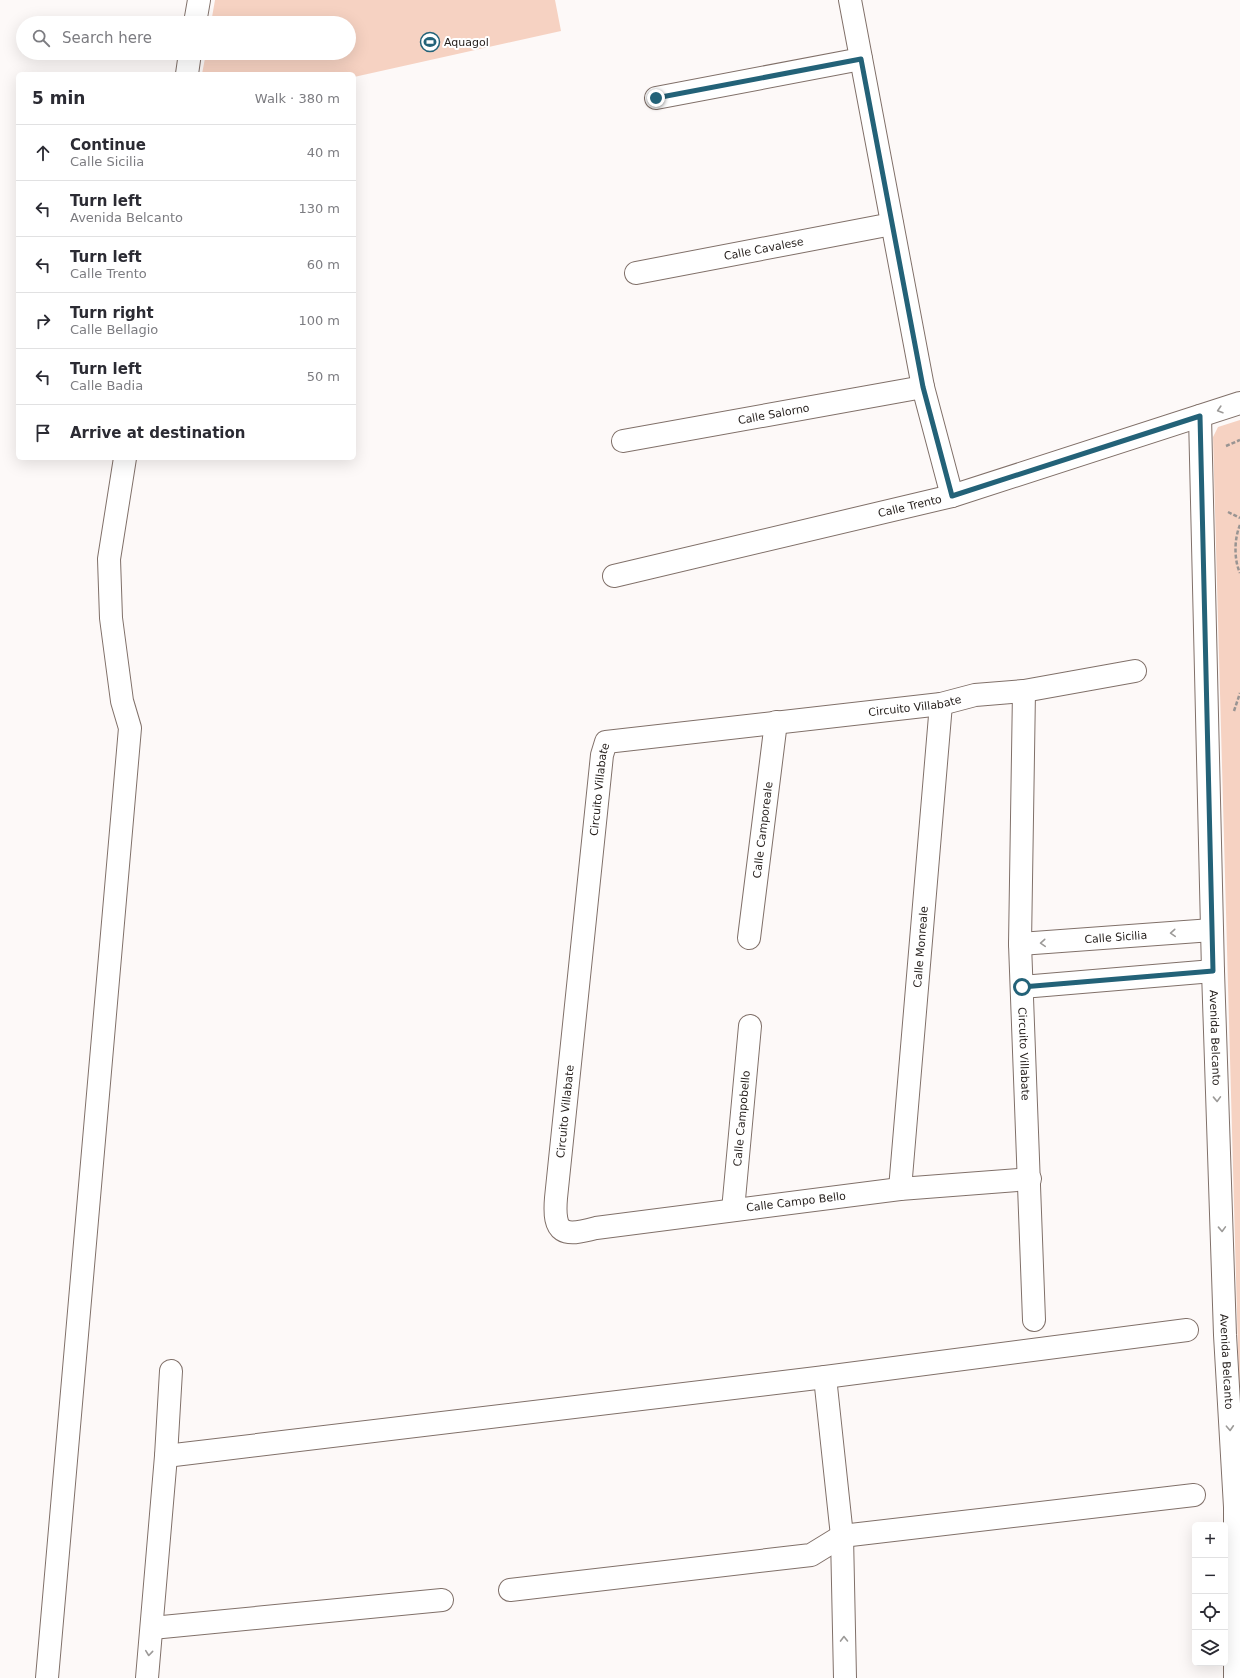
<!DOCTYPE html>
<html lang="en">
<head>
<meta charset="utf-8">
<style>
  body { margin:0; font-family:"DejaVu Sans",sans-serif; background:#f7f7f7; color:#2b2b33 }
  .controls { position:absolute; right:12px; bottom:12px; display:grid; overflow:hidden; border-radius:6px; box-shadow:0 4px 16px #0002 }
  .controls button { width:36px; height:36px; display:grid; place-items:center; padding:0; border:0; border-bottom:1px solid #e1e1e2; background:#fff; color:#2b2b33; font:20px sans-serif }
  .stop { position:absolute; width:12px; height:12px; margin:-9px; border:3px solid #236278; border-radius:50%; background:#fff }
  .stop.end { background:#236278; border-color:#fff; box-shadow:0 1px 4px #0008 }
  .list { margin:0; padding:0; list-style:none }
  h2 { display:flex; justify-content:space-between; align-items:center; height:52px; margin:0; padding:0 16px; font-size:17px }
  h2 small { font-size:13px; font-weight:400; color:#7c7c81 }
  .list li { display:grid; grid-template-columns:26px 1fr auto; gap:12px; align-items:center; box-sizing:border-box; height:56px; padding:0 16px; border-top:1px solid #e1e1e2 }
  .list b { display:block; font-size:15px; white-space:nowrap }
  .list p { margin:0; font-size:13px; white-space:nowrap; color:#7c7c81 }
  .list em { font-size:13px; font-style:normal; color:#7c7c81 }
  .icon { flex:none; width:22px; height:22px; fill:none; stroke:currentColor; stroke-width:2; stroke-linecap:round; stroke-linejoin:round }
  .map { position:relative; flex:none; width:1240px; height:1678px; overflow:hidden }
  .search { position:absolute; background:#fff; box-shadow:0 4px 16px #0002; left:16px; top:16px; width:340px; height:44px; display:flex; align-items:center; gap:10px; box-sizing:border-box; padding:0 14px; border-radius:22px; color:#7c7c81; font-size:15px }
  .panel { position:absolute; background:#fff; box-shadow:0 4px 16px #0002; left:16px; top:72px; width:340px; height:388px; border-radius:6px }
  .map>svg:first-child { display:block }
  .green { fill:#f6d2c2 }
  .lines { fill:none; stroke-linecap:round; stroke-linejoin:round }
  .street-casing { stroke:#807069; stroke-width:24 }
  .path { stroke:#999492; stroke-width:2.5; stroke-dasharray:4 2; stroke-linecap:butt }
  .street { stroke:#fff; stroke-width:22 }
  .oneway { stroke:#9c9a98 }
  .route { stroke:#236278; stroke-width:5 }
  .labels { text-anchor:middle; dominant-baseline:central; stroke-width:4; stroke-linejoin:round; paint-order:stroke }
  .poi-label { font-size:11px; fill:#241e1b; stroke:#fff; text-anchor:start }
  .street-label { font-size:11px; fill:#241e1b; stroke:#fff }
</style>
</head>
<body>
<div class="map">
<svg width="1240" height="1678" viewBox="0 0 1240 1678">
  <rect width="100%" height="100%" fill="#fdf9f8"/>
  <!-- green -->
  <path class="green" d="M215,0H555L561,31L354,77V74H202L206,53H349V23H211Z
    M1240,420V1423L1213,437L1218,427Z"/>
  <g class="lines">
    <defs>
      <g id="street">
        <path d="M850,0L923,387L952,496"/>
        <path d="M195,23L199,0"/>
        <path d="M187,74L190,53"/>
        <path d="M656,98L861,59"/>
        <path id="s1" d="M636,273L892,224"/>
        <path id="s2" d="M1200,416L1213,971L1225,1335L1235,1507V1678"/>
        <path id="s3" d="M623,441L923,387"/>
        <path id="s4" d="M614,576L952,496L1240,403"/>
        <path id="s5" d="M1024,691L1020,944L1034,1320"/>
        <path id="s6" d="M749,938L776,722"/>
        <path id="s7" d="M1020,944L1212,930"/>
        <path d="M1022,987L1213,971"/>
        <path id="s8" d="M1030,1179L900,1189L596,1228C563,1237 553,1234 556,1198L602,755L606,742L941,704L975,695L1024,691L1135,671"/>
        <path id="s9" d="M900,1189L941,704"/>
        <path id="s10" d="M733,1210L750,1026"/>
        <path d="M825,1377L842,1536L845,1678"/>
        <path d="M166,1456L825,1377L1187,1330"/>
        <path d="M510,1590L811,1555L842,1536L1194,1495"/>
        <path d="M152,1628L442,1600"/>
        <path d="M47,1678L130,728L122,701L111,618L109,559L125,458"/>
        <path d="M147,1678L166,1456L171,1371"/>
      </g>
    </defs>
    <!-- street casing -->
    <use href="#street" class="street-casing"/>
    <!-- path -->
    <path class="path" d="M1226,446L1240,440
      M1228,512L1240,518
      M1240,525C1234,539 1234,560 1240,573
      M1234,711L1240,693"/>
    <!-- street -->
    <use href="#street" class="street"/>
  </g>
  <!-- one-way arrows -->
  <defs><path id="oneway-chevron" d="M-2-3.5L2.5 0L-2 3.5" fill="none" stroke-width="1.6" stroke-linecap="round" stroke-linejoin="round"/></defs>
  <g class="oneway">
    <use href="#oneway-chevron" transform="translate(1220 410) rotate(163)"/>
    <use href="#oneway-chevron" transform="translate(1173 933) rotate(176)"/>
    <use href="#oneway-chevron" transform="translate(1043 943) rotate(176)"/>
    <use href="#oneway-chevron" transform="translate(1217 1099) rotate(88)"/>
    <use href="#oneway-chevron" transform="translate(1222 1229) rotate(88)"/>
    <use href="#oneway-chevron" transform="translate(1230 1428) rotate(87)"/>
    <use href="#oneway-chevron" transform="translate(844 1639) rotate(-91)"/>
    <use href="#oneway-chevron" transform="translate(149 1653) rotate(96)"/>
  </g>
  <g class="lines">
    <!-- route -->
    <path class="route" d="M656,98L861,59L923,387L952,496L1200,416L1213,971L1022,987"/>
  </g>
  <!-- icons -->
  <defs>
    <symbol id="stadium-ring" viewBox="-11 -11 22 22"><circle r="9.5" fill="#fff" stroke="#236278" stroke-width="1.5"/><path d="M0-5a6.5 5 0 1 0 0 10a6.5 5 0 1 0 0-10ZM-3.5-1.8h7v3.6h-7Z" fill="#236278"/></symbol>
  </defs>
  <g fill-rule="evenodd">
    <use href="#stadium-ring" x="419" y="31" width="22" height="22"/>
  </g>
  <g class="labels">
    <!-- poi labels -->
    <g class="poi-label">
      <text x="444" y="42">Aquagol</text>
    </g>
    <!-- street labels -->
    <g class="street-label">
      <text stroke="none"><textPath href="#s1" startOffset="130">Calle Cavalese</textPath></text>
      <text stroke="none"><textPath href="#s3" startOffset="153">Calle Salorno</textPath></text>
      <text stroke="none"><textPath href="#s4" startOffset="304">Calle Trento</textPath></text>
      <text stroke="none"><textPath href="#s8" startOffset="1275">Circuito Villabate</textPath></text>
      <text stroke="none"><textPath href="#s8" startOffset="916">Circuito Villabate</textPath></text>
      <text stroke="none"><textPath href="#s6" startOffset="109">Calle Camporeale</textPath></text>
      <text stroke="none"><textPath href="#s7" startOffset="96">Calle Sicilia</textPath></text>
      <text stroke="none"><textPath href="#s9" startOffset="243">Calle Monreale</textPath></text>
      <text stroke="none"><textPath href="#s2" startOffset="622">Avenida Belcanto</textPath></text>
      <text stroke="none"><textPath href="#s5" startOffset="363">Circuito Villabate</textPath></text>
      <text stroke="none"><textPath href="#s8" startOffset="592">Circuito Villabate</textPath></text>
      <text stroke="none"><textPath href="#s10" startOffset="92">Calle Campobello</textPath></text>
      <text transform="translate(796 1202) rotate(-7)">Calle Campo Bello</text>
      <text stroke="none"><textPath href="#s2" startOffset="946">Avenida Belcanto</textPath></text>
    </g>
  </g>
</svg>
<div class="controls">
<button>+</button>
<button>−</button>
<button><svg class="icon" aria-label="locate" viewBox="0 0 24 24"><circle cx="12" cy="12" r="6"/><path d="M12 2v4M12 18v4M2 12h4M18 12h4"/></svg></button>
<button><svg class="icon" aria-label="layers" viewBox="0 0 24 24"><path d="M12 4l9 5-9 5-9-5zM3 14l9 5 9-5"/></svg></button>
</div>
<div class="stop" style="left:1022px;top:987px"></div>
<div class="stop end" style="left:656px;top:98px"></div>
<div class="search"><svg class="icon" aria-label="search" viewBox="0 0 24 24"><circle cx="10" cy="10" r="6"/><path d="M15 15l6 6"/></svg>Search here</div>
<section class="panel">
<h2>5 min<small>Walk · 380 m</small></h2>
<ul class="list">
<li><svg class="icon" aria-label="ahead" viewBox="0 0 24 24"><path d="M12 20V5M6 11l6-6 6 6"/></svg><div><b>Continue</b><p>Calle Sicilia</p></div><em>40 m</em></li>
<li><svg class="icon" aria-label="left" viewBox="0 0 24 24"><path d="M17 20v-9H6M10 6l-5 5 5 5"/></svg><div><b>Turn left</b><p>Avenida Belcanto</p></div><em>130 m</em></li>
<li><svg class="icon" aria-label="left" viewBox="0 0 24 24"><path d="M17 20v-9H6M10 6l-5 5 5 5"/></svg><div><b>Turn left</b><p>Calle Trento</p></div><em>60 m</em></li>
<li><svg class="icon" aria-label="right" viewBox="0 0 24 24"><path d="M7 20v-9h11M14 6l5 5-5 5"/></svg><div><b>Turn right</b><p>Calle Bellagio</p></div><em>100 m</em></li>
<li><svg class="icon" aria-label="left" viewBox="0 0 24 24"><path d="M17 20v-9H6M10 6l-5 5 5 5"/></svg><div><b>Turn left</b><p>Calle Badia</p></div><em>50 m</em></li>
<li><svg class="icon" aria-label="arrive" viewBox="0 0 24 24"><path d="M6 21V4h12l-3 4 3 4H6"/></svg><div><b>Arrive at destination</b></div></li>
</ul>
</section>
</div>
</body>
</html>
